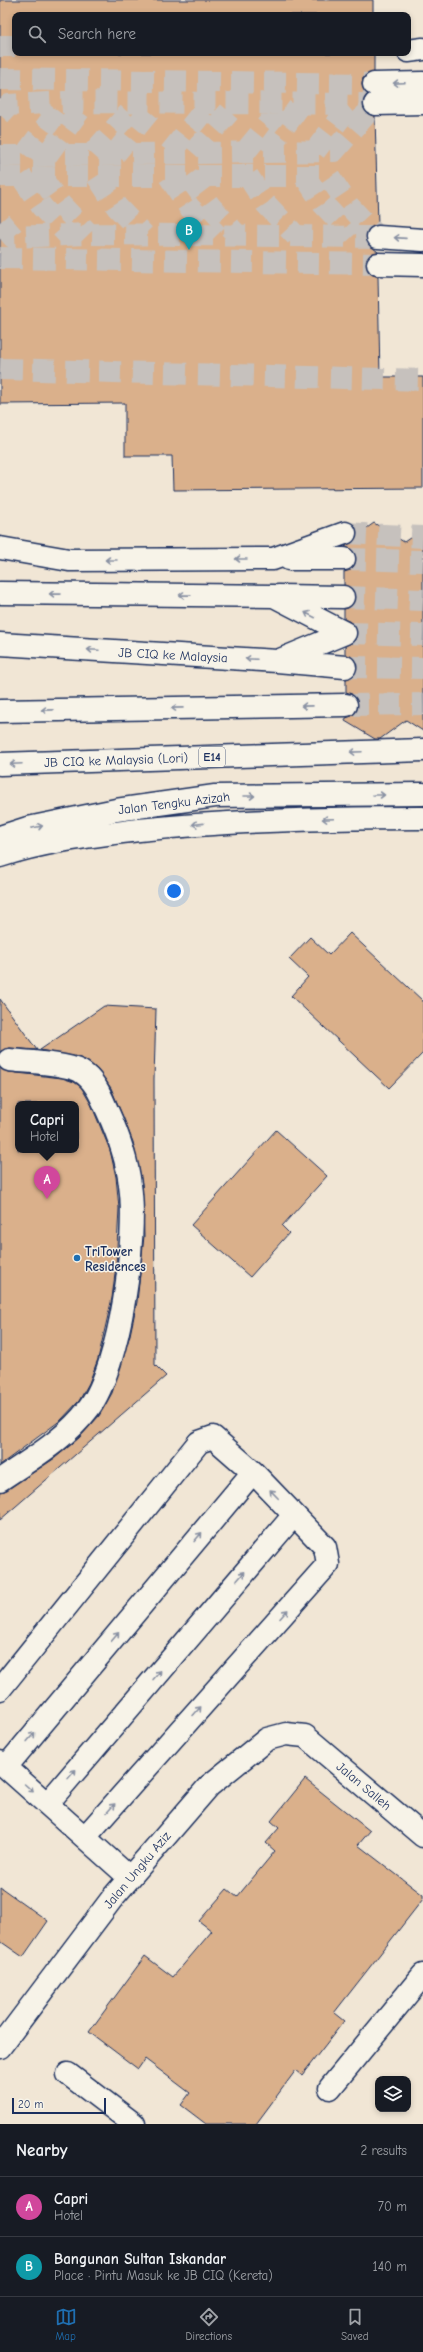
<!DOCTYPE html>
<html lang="en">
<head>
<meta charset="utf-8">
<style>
  body { margin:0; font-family:"Comic Neue",sans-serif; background:#20242c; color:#f1f3f6 }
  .controls { position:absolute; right:12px; bottom:12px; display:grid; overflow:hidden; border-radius:8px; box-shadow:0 2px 6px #0003 }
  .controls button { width:36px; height:36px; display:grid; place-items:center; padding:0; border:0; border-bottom:1px solid #363941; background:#171b24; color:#f1f3f6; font:20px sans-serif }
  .scale { position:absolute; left:12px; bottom:10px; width:94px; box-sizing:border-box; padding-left:4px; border:2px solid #1b2f5e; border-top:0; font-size:11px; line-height:14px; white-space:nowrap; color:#1b2f5e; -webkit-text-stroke:3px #f7f3e8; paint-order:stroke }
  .you { position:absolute; left:174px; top:891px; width:14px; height:14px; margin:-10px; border:3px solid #fff; border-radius:50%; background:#1a73e8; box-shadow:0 0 0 6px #1a73e833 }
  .badge { display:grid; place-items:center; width:26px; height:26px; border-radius:50%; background:#1f6fb2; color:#fff; font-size:13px; font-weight:700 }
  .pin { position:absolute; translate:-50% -33px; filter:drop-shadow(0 1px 2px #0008) }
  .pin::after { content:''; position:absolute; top:21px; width:14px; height:12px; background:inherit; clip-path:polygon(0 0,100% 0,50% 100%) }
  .popup { position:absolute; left:15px; top:1101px; width:64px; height:52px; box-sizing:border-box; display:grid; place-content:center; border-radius:8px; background:#171b24; filter:drop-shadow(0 1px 3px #0005); font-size:13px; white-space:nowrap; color:#9ea1a6 }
  .popup b { font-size:15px; color:#f1f3f6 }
  .popup::after { content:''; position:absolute; left:50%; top:100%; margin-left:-8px; border:8px solid transparent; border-top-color:#171b24 }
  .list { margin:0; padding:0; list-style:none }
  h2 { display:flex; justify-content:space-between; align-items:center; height:52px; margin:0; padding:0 16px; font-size:17px }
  h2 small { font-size:13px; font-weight:400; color:#9ea1a6 }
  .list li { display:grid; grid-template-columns:26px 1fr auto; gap:12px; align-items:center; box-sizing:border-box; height:60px; padding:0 16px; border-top:1px solid #363941 }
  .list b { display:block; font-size:15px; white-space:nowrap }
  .list p { margin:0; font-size:13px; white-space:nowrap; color:#9ea1a6 }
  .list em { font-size:13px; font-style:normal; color:#9ea1a6 }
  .icon { flex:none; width:22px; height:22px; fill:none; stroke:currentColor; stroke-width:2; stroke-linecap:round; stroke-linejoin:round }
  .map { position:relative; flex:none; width:423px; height:2124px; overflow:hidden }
  .search { position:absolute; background:#171b24; box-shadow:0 2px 6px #0003; left:12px; right:12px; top:12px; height:44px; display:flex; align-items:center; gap:10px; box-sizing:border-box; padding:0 14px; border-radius:8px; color:#9ea1a6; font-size:15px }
  .sheet { height:172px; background:#171b24 }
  nav { display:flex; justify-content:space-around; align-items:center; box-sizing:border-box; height:56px; border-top:1px solid #363941; background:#171b24; font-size:11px; color:#9ea1a6 }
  nav a { display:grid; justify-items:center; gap:2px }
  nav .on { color:#1f6fb2 }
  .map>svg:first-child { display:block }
  .building { fill:#dab08b; stroke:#1b2f5e; fill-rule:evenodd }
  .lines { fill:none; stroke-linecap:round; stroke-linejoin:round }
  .minor-tunnel { stroke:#c6c1bd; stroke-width:22; stroke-dasharray:22 11; stroke-linecap:butt }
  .highway-tunnel { stroke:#c6c1bd; stroke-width:22; stroke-dasharray:22 11; stroke-linecap:butt }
  .minor-casing { stroke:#1b2f5e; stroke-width:25 }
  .major-casing { stroke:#1b2f5e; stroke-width:25 }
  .highway-casing { stroke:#1b2f5e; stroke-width:25 }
  .minor { stroke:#f7f3e8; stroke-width:22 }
  .major { stroke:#f7f3e8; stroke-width:22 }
  .highway { stroke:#f7f3e8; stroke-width:22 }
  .oneway { stroke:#8991a3 }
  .poi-dot { fill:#1f6fb2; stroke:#f7f3e8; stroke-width:1.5 }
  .labels { text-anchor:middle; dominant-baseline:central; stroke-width:3; stroke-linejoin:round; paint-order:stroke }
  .shield { fill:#f7f3e8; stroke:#5d6a87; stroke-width:1 }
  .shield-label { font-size:12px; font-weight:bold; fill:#1b2f5e }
  .street-label { font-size:13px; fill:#1b2f5e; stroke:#f7f3e8 }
  .poi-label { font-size:13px; font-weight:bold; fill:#1b2f5e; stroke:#f7f3e8; text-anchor:start }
</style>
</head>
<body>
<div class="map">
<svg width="423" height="2124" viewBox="0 0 423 2124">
  <rect width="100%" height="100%" fill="#f1e6d5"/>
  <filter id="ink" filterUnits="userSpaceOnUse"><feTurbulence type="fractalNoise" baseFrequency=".025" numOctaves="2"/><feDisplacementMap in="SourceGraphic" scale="8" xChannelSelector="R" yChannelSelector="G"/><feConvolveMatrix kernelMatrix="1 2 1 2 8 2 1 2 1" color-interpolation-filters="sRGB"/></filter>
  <g filter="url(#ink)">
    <!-- building -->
    <path class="building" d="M0,0H373V15H15V53H374V72L363,78L362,85L367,94L363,104L364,110L369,115L375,116L378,225L368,230L366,237L367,243L378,252L368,257L366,264L371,274L378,277L380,377H423V488L173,490L172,456H125V403L0,404Z
      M374,523L404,542L423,529V731L406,720L380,739H375L345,721L346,718L352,716L357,711L358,704L352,694L346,692V679L355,674L357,668L352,657L345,654V646L355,641L357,633L353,623L344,619V609L353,604L355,597L354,591L344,585V572L351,570L356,559L355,552L345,546L354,541L357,535Z
      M350,933L423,1001V1053L389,1088L291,996L308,977L289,959L310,937L329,955Z
      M0,999L37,1050L10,1048L0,1052Z
      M104,1006L156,1009L154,1079L155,1365L166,1376L0,1520V1492L7,1490L55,1458L79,1438L99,1416L112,1393L130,1335L137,1302L144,1236L142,1184L133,1142L111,1088L98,1070L87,1061L78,1057L40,1050Z
      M0,1068L8,1072L62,1078L74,1082L81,1087L91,1104L110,1150L116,1177L119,1208L116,1266L112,1298L98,1359L89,1383L79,1401L61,1420L0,1465ZM18,1104H76V1150H18Z
      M276,1130L327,1176L282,1226L289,1233L250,1277L191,1225Z
      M305,1779L370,1831L358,1845L423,1895V1899L334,2013L344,2021L302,2075L296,2070L256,2124H206L181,2105L190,2093L145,2059L138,2069L89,2032L145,1956L173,1977L212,1931L199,1921L227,1889L237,1897L275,1851L266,1843L279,1828L271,1821Z
      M0,1887L48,1921L23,1957L0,1941Z"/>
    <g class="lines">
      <!-- minor-tunnel -->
      <path class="minor-tunnel" d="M0,46H15"/>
      <!-- highway-tunnel -->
      <path class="highway-tunnel" d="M0,79L374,84
        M0,115L9,105L64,102L375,104
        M315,151L341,117L355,105
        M245,152L284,104
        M266,152L301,104
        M170,153L209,104
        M193,153L236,104
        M92,154L137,104
        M115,154L155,104
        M25,155L64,102
        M47,155L85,103
        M0,156L334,151L375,104
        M0,176H329L349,206L378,237
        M21,176L42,207L68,235
        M40,176L61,205L89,234
        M97,176L117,207L144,235
        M169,176L189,207L217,235
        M188,176L211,207L238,236
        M248,176L266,204L296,236
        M305,176L323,204L353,236
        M0,222L13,237L89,234L378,237
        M0,258L378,264
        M0,369L423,380
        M345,533L423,537
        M344,559L423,561
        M343,597L423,600
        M345,633L423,635
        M345,667L423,668
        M346,705L423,704"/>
      <defs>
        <path id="minor" d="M408,51L423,49
          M0,1480C31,1459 66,1439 89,1408C120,1367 138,1236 130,1185C127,1158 118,1134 107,1110C101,1096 95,1080 80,1071C64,1063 27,1062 9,1060
          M0,1689L199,1442L213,1437L253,1472L325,1547L328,1564L85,1837
          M0,1762L129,1877
          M6,1767L253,1472
          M47,1804L294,1515
          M0,2047L114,1896L209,1786L267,1739L286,1734L305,1736L423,1836
          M68,2074L134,2124
          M330,2088L423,1975"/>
        <path id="major" d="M0,837L28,828L116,810L215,796L423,794
          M0,856C45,841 93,836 139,830C234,820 328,818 423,818"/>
        <path id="highway" d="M374,84L423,83
          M375,104L423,103
          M378,237L423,240
          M378,264L423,265
          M0,548L69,560L273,559L345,533
          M289,559H344
          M0,593L274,596L345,633
          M278,596L343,597
          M0,644L277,661L345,667
          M280,660L345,633
          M0,711L346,705
          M0,764L423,750"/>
      </defs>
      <!-- minor casing -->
      <use href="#minor" class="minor-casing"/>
      <!-- major casing -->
      <use href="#major" class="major-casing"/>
      <!-- highway casing -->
      <use href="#highway" class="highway-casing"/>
      <!-- minor -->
      <use href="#minor" class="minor"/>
      <!-- major -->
      <use href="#major" class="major"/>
      <!-- highway -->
      <use href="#highway" class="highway"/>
    </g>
    <!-- one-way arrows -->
    <defs><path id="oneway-shaft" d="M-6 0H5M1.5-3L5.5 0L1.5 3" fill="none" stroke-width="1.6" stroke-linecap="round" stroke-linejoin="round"/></defs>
    <g class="oneway">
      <use href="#oneway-shaft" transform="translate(399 83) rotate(178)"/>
      <use href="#oneway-shaft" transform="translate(400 238) rotate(-176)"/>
      <use href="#oneway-shaft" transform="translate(241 559) rotate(180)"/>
      <use href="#oneway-shaft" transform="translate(111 560) rotate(180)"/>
      <use href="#oneway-shaft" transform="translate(55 594) rotate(-179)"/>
      <use href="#oneway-shaft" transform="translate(185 595) rotate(-179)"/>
      <use href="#oneway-shaft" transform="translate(310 615) rotate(-153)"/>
      <use href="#oneway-shaft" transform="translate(93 650) rotate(-177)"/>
      <use href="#oneway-shaft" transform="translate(251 659) rotate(-177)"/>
      <use href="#oneway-shaft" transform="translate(307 706) rotate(179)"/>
      <use href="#oneway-shaft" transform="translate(177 708) rotate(179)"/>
      <use href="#oneway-shaft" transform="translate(47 710) rotate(179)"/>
      <use href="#oneway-shaft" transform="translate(356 752) rotate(178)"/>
      <use href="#oneway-shaft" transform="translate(16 764) rotate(178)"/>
      <use href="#oneway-shaft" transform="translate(379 795)"/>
      <use href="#oneway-shaft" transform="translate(249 796)"/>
      <use href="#oneway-shaft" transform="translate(328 819) rotate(178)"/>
      <use href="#oneway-shaft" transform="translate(198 824) rotate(174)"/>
      <use href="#oneway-shaft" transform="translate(37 827) rotate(-12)"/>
      <use href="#oneway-shaft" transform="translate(274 1494) rotate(-134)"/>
      <use href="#oneway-shaft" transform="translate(198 1537) rotate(-50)"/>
      <use href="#oneway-shaft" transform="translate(241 1576) rotate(-49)"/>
      <use href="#oneway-shaft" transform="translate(284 1614) rotate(-48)"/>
      <use href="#oneway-shaft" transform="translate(115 1637) rotate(-50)"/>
      <use href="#oneway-shaft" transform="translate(157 1675) rotate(-49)"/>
      <use href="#oneway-shaft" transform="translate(197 1711) rotate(-48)"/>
      <use href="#oneway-shaft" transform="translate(31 1737) rotate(-50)"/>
      <use href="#oneway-shaft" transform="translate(72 1774) rotate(-49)"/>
      <use href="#oneway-shaft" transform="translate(29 1788) rotate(42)"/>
      <use href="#oneway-shaft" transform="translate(111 1808) rotate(-48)"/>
    </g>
  </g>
  <!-- markers -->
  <circle class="poi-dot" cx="77" cy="1258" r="4"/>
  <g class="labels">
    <!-- shield labels -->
    <rect class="shield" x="199" y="747" width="26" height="20" rx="3"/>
    <g class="shield-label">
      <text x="212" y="757">E14</text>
    </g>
    <!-- street labels -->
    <g class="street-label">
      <text transform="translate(173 655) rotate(3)">JB CIQ ke Malaysia</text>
      <text transform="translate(116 760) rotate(-2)">JB CIQ ke Malaysia (Lori)</text>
      <text transform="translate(174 803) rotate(-7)">Jalan Tengku Azizah</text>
      <text transform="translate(364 1786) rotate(40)">Jalan Salleh</text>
      <text transform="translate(137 1870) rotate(-50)">Jalan Ungku Aziz</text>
    </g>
    <!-- poi labels -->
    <g class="poi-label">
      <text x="85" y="1251">TriTower<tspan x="85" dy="15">Residences</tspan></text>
    </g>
  </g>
</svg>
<div class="controls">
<button><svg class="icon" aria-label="layers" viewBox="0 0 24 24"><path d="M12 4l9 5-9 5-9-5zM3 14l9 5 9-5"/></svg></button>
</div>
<div class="scale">20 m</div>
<div class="you"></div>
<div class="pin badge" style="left:47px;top:1199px;background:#d1479c">A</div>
<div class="popup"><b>Capri</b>Hotel</div>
<div class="pin badge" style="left:189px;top:250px;background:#0f9aa8">B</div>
<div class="search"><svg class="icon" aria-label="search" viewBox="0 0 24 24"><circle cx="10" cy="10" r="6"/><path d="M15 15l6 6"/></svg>Search here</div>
</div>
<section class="sheet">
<h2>Nearby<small>2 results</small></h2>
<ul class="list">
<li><span class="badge" style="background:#d1479c">A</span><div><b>Capri</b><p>Hotel</p></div><em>70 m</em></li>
<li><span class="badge" style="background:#0f9aa8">B</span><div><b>Bangunan Sultan Iskandar</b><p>Place · Pintu Masuk ke JB CIQ (Kereta)</p></div><em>140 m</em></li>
</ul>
</section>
<nav>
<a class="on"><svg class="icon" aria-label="map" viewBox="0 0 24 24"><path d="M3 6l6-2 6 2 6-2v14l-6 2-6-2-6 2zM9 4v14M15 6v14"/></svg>Map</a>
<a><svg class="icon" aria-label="directions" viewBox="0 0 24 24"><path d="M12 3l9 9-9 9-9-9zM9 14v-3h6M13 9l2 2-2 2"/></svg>Directions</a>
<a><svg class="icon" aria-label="saved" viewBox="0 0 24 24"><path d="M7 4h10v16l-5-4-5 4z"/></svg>Saved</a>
</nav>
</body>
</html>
